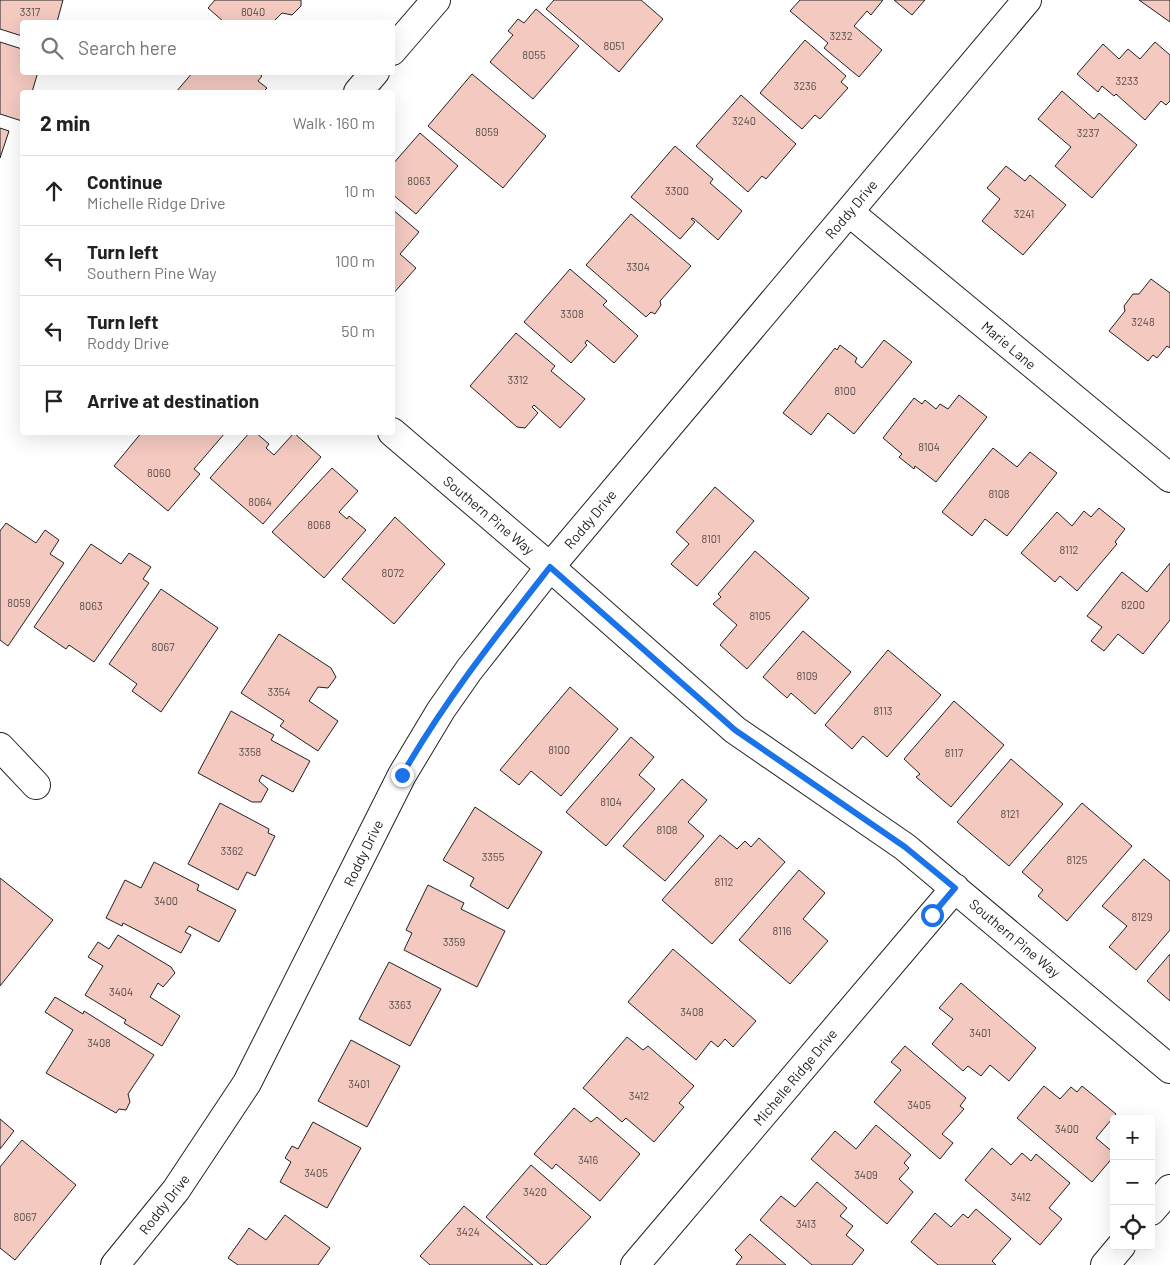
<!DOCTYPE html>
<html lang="en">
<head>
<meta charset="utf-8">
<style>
  body { margin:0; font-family:Barlow,sans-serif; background:#f6f6f6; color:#222 }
  .controls { position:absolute; right:15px; bottom:15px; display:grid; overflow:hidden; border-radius:5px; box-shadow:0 5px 20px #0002 }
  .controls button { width:45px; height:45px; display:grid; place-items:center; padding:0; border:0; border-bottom:1px solid #e0e0e0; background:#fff; color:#222; font:25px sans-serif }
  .stop { position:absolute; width:15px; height:15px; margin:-11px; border:4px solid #1a73e8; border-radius:50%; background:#fff }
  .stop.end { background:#1a73e8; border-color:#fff; box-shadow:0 1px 5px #0008 }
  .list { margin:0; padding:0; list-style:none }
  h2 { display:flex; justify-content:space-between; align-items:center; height:65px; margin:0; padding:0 20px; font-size:21px }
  h2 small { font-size:16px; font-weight:400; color:#767676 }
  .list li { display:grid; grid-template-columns:32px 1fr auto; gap:15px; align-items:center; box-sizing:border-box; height:70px; padding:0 20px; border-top:1px solid #e0e0e0 }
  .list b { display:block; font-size:19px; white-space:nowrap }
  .list p { margin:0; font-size:16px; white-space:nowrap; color:#767676 }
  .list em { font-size:16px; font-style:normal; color:#767676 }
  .icon { flex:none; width:28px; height:28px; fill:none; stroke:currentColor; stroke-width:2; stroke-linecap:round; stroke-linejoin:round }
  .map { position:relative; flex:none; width:1170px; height:1265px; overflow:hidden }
  .search { position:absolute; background:#fff; box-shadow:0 5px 20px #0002; left:20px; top:20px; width:375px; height:55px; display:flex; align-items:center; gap:12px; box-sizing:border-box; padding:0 18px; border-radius:5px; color:#767676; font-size:19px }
  .panel { position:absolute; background:#fff; box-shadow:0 5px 20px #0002; left:20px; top:90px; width:375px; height:345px; border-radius:5px }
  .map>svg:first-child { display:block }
  .building { fill:#f3c9c0; stroke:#222 }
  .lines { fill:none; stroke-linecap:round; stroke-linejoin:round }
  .street-casing { stroke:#222; stroke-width:30 }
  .street { stroke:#fff; stroke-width:28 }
  .route { stroke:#1a73e8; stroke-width:6 }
  .labels { text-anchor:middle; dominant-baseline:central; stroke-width:4; stroke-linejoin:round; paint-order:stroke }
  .number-label { font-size:11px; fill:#564c4a }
  .street-label { font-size:14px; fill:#222; stroke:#fff }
</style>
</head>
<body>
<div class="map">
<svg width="1170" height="1265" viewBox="0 0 1170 1265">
  <rect width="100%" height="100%" fill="#fff"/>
  <!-- building -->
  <path class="building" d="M0,0H63L57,22H22V36L0,29Z
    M215,0H301V6L292,15L282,13L273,22H224L208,8Z
    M554,0H641L663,19L619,72L546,9Z
    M800,0H883L871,15L867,11L854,26L882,50L859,77L824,48L828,43L790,11Z
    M894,0H925L912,15Z
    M1139,0H1170V22Z
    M536,9L579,46L533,99L490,62L513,35L508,31L518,19L524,23Z
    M805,40L846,76L841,82L848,88L820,119L815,115L802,129L760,93Z
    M0,42L22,49V72H38L32,92H22V121L0,114Z
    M1155,42L1170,55V101L1166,105L1161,101L1145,120L1116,94L1114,96L1102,86L1098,92L1077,74L1103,44L1119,59L1128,49L1140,59Z
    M193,72H257L262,76L258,81L267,88L263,92H176Z
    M472,74L546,136L503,188L428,126Z
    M1062,91L1094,119L1099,113L1137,145L1092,198L1055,166L1071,147L1038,119Z
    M741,95L796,144L766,179L762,176L748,192L696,146Z
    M0,128L9,131L0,158Z
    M420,133L458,166L416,214L392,194V165Z
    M675,146L713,179L710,183L742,211L718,240L693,218L691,219L695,222L680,239L631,197Z
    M1006,166L1025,181L1030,175L1066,205L1023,255L982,221L1000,199L987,188Z
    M392,209L419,232L400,254L416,268L392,295Z
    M631,214L691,266L660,301L661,305L655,314L651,312L646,317L586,265Z
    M570,269L607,301L603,305L638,336L614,363L587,340L585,343L587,345L571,363L524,322Z
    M1151,279L1170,293V348L1167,346L1157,358L1153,355L1148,361L1109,331L1125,311L1124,306L1133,294H1139Z
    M516,333L555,366L551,371L585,399L560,428L534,405L532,407L538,413L525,428L517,427L470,386Z
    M884,340L912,362L854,434L828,413L811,435L783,413L835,348L837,350L840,345L857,358L855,362L862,368Z
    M959,395L987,417L936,482L915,466L914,469L899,457L902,454L883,438L914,398L922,404L925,400L936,409L940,404L948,409Z
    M142,432L225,433L194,469L200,474L168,511L114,466Z
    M250,432H255L269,444L266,448L274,455L294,433L321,457L263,524L210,478Z
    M993,448L1017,467L1030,452L1057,473L1007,536L985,519L972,536L942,512Z
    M332,468L358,491L339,512L347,519L349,516L366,530L324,578L272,532Z
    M715,487L754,521L697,586L671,564L689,544L676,532Z
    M1099,508L1125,529L1115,542L1117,544L1077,591L1060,576L1055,582L1021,553L1057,512L1072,526L1084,511L1091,517Z
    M395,517L445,564L394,624L342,579Z
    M6,523L36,543L45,530L59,540L50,554L64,563L8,646L0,640V531Z
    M91,544L121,564L129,553L151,567L143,579L149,583L94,662L69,645L66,649L34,627Z
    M755,551L809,598L747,669L720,645L737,625L713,604L721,597L718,594Z
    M1170,563V620L1143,654L1118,634L1104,651L1091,641L1102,627L1087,616L1122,572L1147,592Z
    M161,589L218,628L161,712L132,691L137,684L109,664Z
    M803,631L851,672L815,714L791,693L787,698L763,677Z
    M279,634L331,668L336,677L328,688L318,687L309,701L338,721L318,751L280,726L284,721L241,693Z
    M888,650L941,695L887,757L863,736L852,749L825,725Z
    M570,687L618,729L561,796L531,771L519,785L500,770Z
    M954,701L1004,745L951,807L916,777L920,774L904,759Z
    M231,711L274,735L271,740L310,761L293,792L262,775L259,781L268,789L261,802H252L198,773Z
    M631,737L654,757L639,775L655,789L606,846L566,812Z
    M1011,759L1063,804L1009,866L957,822Z
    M682,779L707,800L688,822L704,836L665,881L623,846Z
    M220,803L269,829L268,833L275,836L255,876L247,872L238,890L188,864Z
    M1082,803L1132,846L1067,921L1038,896L1043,890L1022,872Z
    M475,807L542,852L508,909L470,886L474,878L443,860Z
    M720,835L737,849L745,841L751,847L759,838L785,862L712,944L662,900Z
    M1144,859L1170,881V930L1136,970L1109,947L1127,926L1102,906Z
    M154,862L199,885L197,890L236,910L219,942L189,926L185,932L191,935L181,953L123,923L122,926L106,918L125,880L141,888Z
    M799,870L825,893L803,919L828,941L790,984L739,940Z
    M0,878L53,920L0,986Z
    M428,885L464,903L461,909L505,931L477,987L404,950L412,933L406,930Z
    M118,935L171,967L175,973L163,987L158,983L150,997L180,1016L162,1046L124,1023L126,1020L85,995L103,966L88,957L98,942L109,949Z
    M673,949L756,1021L733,1047L725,1039L718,1047L711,1041L696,1060L628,1002Z
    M1170,954V1001L1147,981Z
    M389,962L441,989L410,1046L359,1019Z
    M961,983L1036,1048L1009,1081L990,1065L981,1076L968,1066L963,1071L932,1044L953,1019L939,1008Z
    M55,997L83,1014L84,1011L154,1055L128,1094L130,1102L126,1110L119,1109L116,1113L46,1073L73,1030L45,1012Z
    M627,1037L643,1050L648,1046L694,1086L679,1103L684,1107L654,1142L626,1118L622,1122L583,1088Z
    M351,1040L400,1066L367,1127L318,1101Z
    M905,1046L966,1098L960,1106L964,1109L942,1134L953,1143L940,1159L874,1102L901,1070L891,1062Z
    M1044,1086L1060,1099L1071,1087L1077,1092L1082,1086L1116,1114L1096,1138L1114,1153V1156L1092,1182L1017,1118Z
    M574,1108L591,1122L597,1117L640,1154L600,1201L556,1164L552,1169L534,1154Z
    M0,1119L14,1131L0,1149Z
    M313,1122L361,1148L327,1208L280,1182L291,1162L285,1158L292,1146L298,1149Z
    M876,1125L911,1155L904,1163L909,1168L899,1179L913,1192L887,1224L811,1159L835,1131L856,1149Z
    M22,1140L76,1185L15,1260L0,1248V1167Z
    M992,1148L1011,1165L1022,1153L1031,1161L1036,1154L1070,1183L1049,1208L1062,1219L1040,1245L965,1180Z
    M531,1165L591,1217L546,1265H541L486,1217Z
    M817,1182L847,1208L840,1216L853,1226L846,1235L864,1250L852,1265H812L760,1220L781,1196L795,1207Z
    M464,1206L526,1259L533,1265H430L420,1256Z
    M976,1209L1011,1239L992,1261L996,1265H938L911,1242L935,1213L951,1227L963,1214L968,1218Z
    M285,1215L330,1248L318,1265H238L228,1258L249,1228L266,1240Z
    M750,1234L757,1240L786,1265H736L742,1257L735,1250Z"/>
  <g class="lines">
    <defs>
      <path id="street" d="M392,51L436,0
        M358,92L375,72
        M849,212L1170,478
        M392,432L550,567L735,730L905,847L1170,1069
        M0,747L36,785
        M1151,1211L1170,1189
        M115,1265L176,1190L247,1083L402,775L441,710L469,670L550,567L1027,0
        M635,1265L955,888
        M1105,1265L1121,1246"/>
    </defs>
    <!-- street casing -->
    <use href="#street" class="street-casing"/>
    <!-- street -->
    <use href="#street" class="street"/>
  </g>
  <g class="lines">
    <!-- route -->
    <path class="route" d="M402,775C446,699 496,636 550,567L735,730L905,847L955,888L932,915"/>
  </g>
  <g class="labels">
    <!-- number labels -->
    <g class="number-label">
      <text x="30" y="11">3317</text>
      <text x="253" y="11">8040</text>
      <text x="841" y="35">3232</text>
      <text x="614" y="45">8051</text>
      <text x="534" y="54">8055</text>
      <text x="1127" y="80">3233</text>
      <text x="805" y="85">3236</text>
      <text x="744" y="120">3240</text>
      <text x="487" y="131">8059</text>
      <text x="1088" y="132">3237</text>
      <text x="419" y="180">8063</text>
      <text x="677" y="190">3300</text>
      <text x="1024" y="213">3241</text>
      <text x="638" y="266">3304</text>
      <text x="572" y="313">3308</text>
      <text x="1143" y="321">3248</text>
      <text x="518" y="379">3312</text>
      <text x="845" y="390">8100</text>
      <text x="929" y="446">8104</text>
      <text x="159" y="472">8060</text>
      <text x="999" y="493">8108</text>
      <text x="260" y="501">8064</text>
      <text x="319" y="524">8068</text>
      <text x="711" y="538">8101</text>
      <text x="1069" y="549">8112</text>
      <text x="393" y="572">8072</text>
      <text x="19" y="602">8059</text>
      <text x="1133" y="604">8200</text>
      <text x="91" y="605">8063</text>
      <text x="760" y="615">8105</text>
      <text x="163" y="646">8067</text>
      <text x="807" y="675">8109</text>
      <text x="279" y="691">3354</text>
      <text x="883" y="710">8113</text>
      <text x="559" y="749">8100</text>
      <text x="250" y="751">3358</text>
      <text x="954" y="752">8117</text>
      <text x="611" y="801">8104</text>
      <text x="1010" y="813">8121</text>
      <text x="667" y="829">8108</text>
      <text x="232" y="850">3362</text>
      <text x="493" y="856">3355</text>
      <text x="1077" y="859">8125</text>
      <text x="724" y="881">8112</text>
      <text x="166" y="900">3400</text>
      <text x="1142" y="916">8129</text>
      <text x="782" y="930">8116</text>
      <text x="454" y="941">3359</text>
      <text x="121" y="991">3404</text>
      <text x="400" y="1004">3363</text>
      <text x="692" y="1011">3408</text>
      <text x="980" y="1032">3401</text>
      <text x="99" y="1042">3408</text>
      <text x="359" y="1083">3401</text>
      <text x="639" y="1095">3412</text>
      <text x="919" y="1104">3405</text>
      <text x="1067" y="1128">3400</text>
      <text x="588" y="1159">3416</text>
      <text x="316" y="1172">3405</text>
      <text x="866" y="1174">3409</text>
      <text x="535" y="1191">3420</text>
      <text x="1021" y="1196">3412</text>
      <text x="25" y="1216">8067</text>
      <text x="806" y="1223">3413</text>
      <text x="468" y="1231">3424</text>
    </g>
    <!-- street labels -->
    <g class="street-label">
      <text transform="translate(851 209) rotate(-50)">Roddy Drive</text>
      <text transform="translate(1009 345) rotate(40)">Marie Lane</text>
      <text transform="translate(489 515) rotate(40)">Southern Pine Way</text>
      <text transform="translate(590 519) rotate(-50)">Roddy Drive</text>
      <text transform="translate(363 853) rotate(-64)">Roddy Drive</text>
      <text transform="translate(1015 938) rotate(40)">Southern Pine Way</text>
      <text transform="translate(795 1077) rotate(-50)">Michelle Ridge Drive</text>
      <text transform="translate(164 1204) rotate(-52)">Roddy Drive</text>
    </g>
  </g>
</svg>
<div class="controls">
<button>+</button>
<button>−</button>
<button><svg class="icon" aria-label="locate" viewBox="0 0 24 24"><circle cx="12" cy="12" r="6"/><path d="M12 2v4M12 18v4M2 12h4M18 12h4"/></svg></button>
</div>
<div class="stop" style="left:932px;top:915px"></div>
<div class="stop end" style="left:402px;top:775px"></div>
<div class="search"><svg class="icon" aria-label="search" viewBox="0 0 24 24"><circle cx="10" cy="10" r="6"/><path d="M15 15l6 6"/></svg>Search here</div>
<section class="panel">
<h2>2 min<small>Walk · 160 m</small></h2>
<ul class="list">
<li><svg class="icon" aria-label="ahead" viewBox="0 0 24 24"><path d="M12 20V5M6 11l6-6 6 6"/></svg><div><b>Continue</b><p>Michelle Ridge Drive</p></div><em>10 m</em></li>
<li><svg class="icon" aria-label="left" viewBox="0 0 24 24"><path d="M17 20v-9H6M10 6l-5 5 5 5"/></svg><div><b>Turn left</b><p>Southern Pine Way</p></div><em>100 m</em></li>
<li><svg class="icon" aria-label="left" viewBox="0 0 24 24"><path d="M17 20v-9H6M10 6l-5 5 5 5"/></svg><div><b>Turn left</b><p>Roddy Drive</p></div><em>50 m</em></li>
<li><svg class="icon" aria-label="arrive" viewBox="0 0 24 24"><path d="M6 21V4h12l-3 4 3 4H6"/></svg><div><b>Arrive at destination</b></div></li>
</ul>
</section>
</div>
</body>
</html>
